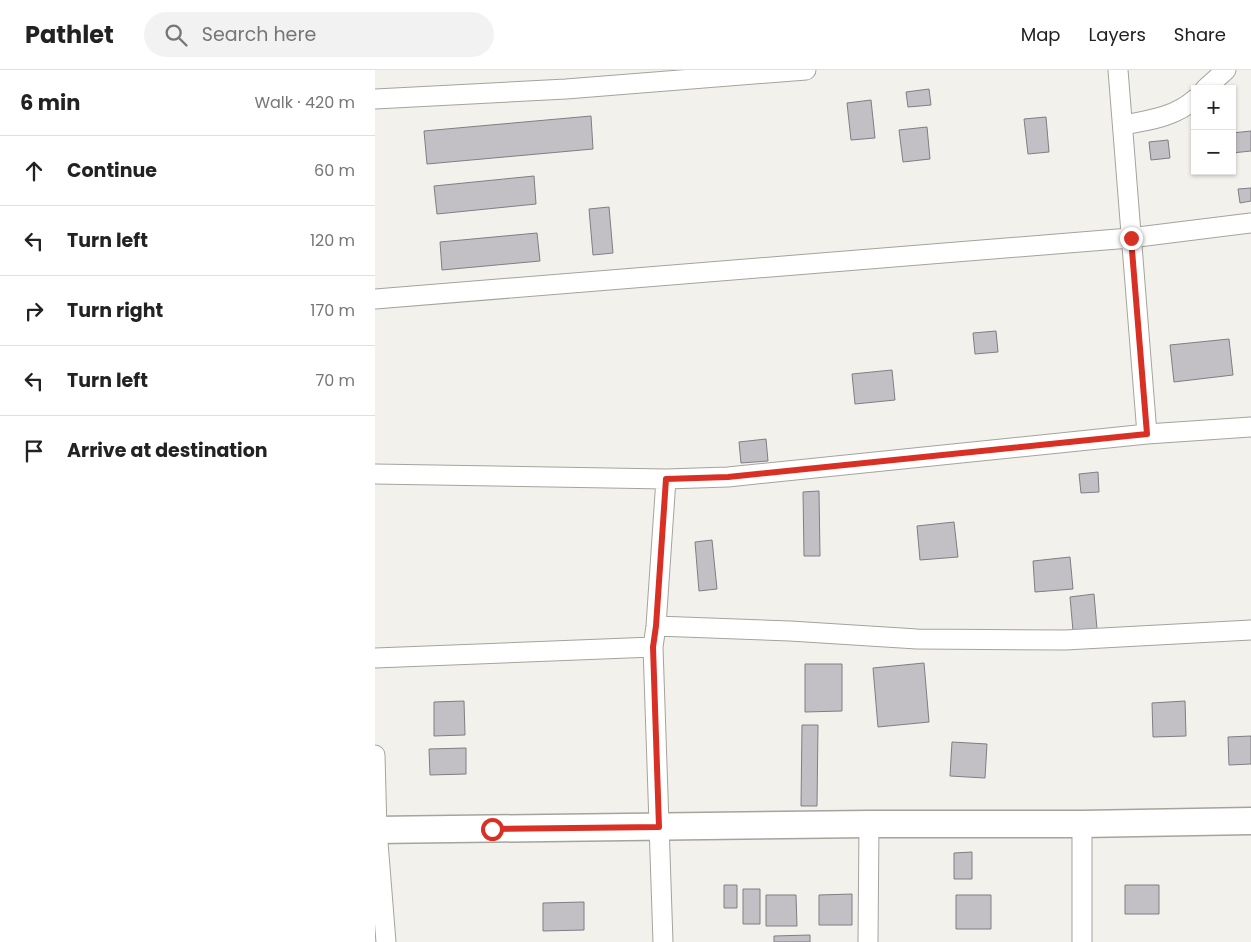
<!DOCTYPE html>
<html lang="en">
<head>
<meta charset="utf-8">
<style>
  body { margin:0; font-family:Poppins,sans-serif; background:#f2f2f2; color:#222 }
  .controls { position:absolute; right:15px; top:15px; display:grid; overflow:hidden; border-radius:0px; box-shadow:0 1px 4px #0004 }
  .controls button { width:45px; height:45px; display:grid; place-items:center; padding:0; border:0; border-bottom:1px solid #e0e0e0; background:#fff; color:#222; font:25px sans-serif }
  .stop { position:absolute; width:15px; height:15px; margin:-11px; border:4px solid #d93025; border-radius:50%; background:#fff }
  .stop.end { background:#d93025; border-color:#fff; box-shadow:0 1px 5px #0008 }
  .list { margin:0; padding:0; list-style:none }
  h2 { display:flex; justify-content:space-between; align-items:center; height:65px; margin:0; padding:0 20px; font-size:21px }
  h2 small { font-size:16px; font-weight:400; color:#767676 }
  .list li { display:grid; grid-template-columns:32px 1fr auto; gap:15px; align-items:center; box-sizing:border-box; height:70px; padding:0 20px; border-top:1px solid #e0e0e0 }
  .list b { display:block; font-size:19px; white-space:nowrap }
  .list em { font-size:16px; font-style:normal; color:#767676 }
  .icon { flex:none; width:28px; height:28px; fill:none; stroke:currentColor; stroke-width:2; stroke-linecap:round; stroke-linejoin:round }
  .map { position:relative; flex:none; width:876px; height:872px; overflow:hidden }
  header { display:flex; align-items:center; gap:30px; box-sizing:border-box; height:70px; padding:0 25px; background:#fff; border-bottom:1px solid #e0e0e0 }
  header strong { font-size:24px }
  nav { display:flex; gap:28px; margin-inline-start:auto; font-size:18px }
  .search { width:350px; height:45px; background:#f2f2f2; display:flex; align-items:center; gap:12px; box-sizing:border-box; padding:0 18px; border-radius:28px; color:#767676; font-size:19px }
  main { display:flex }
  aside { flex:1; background:#fff }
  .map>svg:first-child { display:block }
  .building { fill:#c3c0c5; stroke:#807e83 }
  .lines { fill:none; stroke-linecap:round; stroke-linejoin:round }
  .street-casing { stroke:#a5a39e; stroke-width:21 }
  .secondary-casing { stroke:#a5a39e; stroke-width:29 }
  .street { stroke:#fff; stroke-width:19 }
  .secondary { stroke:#fff; stroke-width:26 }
  .route { stroke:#d93025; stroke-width:6 }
</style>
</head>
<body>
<header>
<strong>Pathlet</strong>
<div class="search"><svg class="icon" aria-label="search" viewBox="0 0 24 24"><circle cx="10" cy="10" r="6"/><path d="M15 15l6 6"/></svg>Search here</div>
<nav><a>Map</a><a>Layers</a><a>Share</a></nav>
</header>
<main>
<aside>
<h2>6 min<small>Walk · 420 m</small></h2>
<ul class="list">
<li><svg class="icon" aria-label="ahead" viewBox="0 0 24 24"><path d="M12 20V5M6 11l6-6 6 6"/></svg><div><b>Continue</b></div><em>60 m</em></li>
<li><svg class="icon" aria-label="left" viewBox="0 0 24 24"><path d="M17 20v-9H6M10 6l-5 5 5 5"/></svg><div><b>Turn left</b></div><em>120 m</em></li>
<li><svg class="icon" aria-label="right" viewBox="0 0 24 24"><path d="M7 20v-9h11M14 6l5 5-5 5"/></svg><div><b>Turn right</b></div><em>170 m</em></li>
<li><svg class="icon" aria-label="left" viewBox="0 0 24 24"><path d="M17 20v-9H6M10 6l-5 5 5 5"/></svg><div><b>Turn left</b></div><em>70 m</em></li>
<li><svg class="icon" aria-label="arrive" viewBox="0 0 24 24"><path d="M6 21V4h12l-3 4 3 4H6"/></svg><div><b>Arrive at destination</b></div></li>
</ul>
</aside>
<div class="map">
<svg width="876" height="872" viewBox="0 0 876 872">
  <rect width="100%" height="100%" fill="#f3f1eb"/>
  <!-- building -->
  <path class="building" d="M554,19L556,35L533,37L531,22Z
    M496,30L500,68L476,70L472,33Z
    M216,46L218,79L52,94L49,61Z
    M671,47L674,82L653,84L649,49Z
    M552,57L555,89L528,92L524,60Z
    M876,61V81L857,83V63Z
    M793,70L795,88L776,90L774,72Z
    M159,106L161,134L62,144L59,116Z
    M876,118V131L865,133L863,119Z
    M234,137L238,183L218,185L214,139Z
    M162,163L165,191L67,200L65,172Z
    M621,261L623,282L600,284L598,263Z
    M854,269L858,305L799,312L795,275Z
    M517,300L520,330L480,334L477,304Z
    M391,369L393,391L366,393L364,372Z
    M723,402L724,422L706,423L704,404Z
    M444,421L445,486H429L428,422Z
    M579,452L583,487L545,490L542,456Z
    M337,470L342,519L324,521L320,472Z
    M695,487L698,519L660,522L658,491Z
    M719,524L722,559L698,561L695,527Z
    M549,593L554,652L503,657L498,598Z
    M430,594H467V641L430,642Z
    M89,631L90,665L59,666V632Z
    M810,631L811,666L778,667L777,633Z
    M427,655H443L442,736H426Z
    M876,666V694L854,695L853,667Z
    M577,672L612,674L610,708L575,706Z
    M91,678V704L55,705L54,679Z
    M597,782V809H579V783Z
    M349,815H362V838H349Z
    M750,815H784V844H750Z
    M368,819H385V854H368Z
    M477,824V855H444V825Z
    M391,825H421L422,856H391Z
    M581,825H616V859H581Z
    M209,832V860L168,861V833Z
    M435,865V872H399V866Z"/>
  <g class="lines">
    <defs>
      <path id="street" d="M743,0L772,364
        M830,19L851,0
        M0,29L191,19L431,0
        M749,55C774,50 800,47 820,29
        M0,229L755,168L876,153
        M0,404L291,409L353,407L772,364L876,357
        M281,556L415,561L542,569L690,570L876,560
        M0,588L278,577
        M0,685L2,760L11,872
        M707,754V872
        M288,872L278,577L281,556L291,409
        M493,872L494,754"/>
      <path id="secondary" d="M0,760L494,754H707L876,751"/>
    </defs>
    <!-- street casing -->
    <use href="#street" class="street-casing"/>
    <!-- secondary casing -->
    <use href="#secondary" class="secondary-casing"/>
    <!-- street -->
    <use href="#street" class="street"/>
    <!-- secondary -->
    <use href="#secondary" class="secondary"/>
  </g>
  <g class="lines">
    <!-- route -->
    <path class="route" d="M117,759L284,757L278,577L281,556L291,409L353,407L772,364L756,168"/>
  </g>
</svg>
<div class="controls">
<button>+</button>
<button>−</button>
</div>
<div class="stop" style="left:117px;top:759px"></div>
<div class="stop end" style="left:756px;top:168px"></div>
</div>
</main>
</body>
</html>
